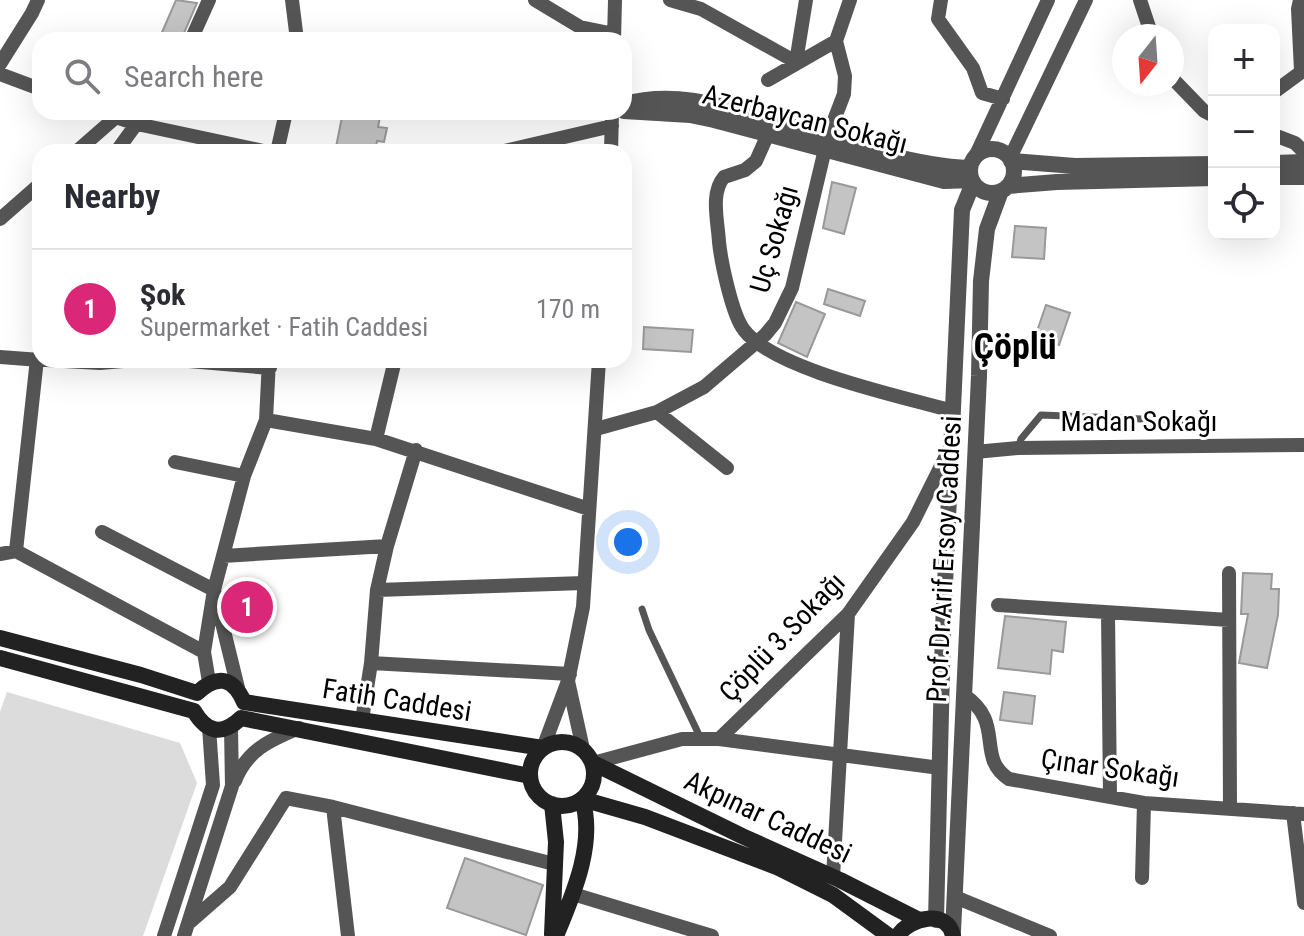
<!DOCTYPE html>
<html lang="en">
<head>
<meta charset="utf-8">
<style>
  body { margin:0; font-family:"Roboto Condensed",sans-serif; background:#f2f2f3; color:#2b2b33 }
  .controls { position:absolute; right:24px; top:24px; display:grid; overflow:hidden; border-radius:16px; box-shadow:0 8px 32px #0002 }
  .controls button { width:72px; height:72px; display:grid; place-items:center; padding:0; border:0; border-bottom:2px solid #e1e1e2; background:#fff; color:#2b2b33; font:40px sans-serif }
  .compass { position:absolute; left:1112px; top:24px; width:72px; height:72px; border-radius:50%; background:#fff; box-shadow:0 8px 32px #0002; rotate:197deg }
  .you { position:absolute; left:628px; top:542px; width:28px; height:28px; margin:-20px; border:6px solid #fff; border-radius:50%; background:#1a73e8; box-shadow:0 0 0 12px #1a73e833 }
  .badge { display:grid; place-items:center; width:52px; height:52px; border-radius:50%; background:#db2777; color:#fff; font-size:26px; font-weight:700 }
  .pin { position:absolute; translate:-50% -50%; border:4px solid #fff; box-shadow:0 2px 8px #0006 }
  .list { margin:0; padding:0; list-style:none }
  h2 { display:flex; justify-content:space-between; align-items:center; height:104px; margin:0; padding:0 32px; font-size:34px }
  h2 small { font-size:26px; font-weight:400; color:#7c7c81 }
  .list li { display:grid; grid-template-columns:52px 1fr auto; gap:24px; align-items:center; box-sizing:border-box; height:120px; padding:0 32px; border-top:2px solid #e1e1e2 }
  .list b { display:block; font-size:30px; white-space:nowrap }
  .list p { margin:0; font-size:26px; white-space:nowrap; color:#7c7c81 }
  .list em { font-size:26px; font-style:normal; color:#7c7c81 }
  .icon { flex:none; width:44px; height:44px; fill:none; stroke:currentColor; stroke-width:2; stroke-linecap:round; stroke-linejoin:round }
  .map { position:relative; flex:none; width:1304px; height:936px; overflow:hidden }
  .search { position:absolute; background:#fff; box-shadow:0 8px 32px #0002; left:32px; top:32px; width:600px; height:88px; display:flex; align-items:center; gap:20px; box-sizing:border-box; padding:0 28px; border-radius:24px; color:#7c7c81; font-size:30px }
  .panel { position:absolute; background:#fff; box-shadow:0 8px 32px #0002; left:32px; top:144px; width:600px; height:224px; border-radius:24px }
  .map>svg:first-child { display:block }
  .green { fill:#dcdcdc }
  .building { fill:#c4c4c4; stroke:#999; stroke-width:2 }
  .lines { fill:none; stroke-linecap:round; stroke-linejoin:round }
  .service { stroke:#555; stroke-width:7 }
  .minor { stroke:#555; stroke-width:14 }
  .tertiary { stroke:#555; stroke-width:16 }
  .secondary { stroke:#222; stroke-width:16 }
  .labels { text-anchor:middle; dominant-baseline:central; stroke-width:6; stroke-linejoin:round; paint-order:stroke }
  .street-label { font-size:28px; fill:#000; stroke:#fff }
  .district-label { font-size:36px; font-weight:bold; fill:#000; stroke:#fff }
</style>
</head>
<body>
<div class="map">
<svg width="1304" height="936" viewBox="0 0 1304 936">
  <rect width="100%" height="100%" fill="#fff"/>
  <!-- green -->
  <path class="green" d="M7,692L180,743L197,783L143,936H0V712Z"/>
  <!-- building -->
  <path class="building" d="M176,0L197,3L181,40H168L160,37Z
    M343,112H381L378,127L387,128L384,142L377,141L375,152H335Z
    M832,182L856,188L844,234L823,228Z
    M1015,226L1046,228L1044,259L1012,257Z
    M828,289L865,301L860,316L824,304Z
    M796,302L825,314L807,357L778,343Z
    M1046,305L1070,313L1059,345L1035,337Z
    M644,327L693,330L691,352L643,349Z
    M1243,573L1272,574L1271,589H1279L1278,615L1267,668L1239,663L1248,614H1241Z
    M1005,616L1066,622L1063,652L1052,650L1050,674L998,668Z
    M1004,692L1035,696L1032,724L1000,720Z
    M465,858L543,885L526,935L447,908Z"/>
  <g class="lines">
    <!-- service -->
    <path class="service" d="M1018,448L1021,439L1041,415L1192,421
      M642,609L649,630L701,739"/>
    <!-- minor -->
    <path class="minor" d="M292,0L297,40
      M535,0L580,27L614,34
      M670,0L701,9L796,62L806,0
      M941,0L938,19L973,68L982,93L1003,99
      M1140,0L1152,36
      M1300,0L1298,9L1301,71
      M191,40L209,0
      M614,40L615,0
      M0,64L32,13L38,0
      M0,74L40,89
      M1172,78L1204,111L1214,116
      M768,80L836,41
      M1274,92L1304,70
      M101,112L137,124L268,152
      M768,134L756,161L745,170L724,177C710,193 718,222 719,242C721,261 732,315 744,330C774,370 904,397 953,411
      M1274,135L1295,143L1304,152
      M828,136L844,94L845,76L836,41L850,0
      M76,152L116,117
      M116,152L145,112
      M277,152L286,112
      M500,152L612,126
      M611,152L612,112
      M976,155L1048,0
      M1010,158L1086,0
      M0,219L40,184
      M0,357L40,360
      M46,360L100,363L134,360
      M177,360L270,368
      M657,412L727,468
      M266,420L376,439L589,509
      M596,429L657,412L704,387L765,335L775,323L792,288L825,149
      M376,439L395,360
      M975,452L1018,448L1304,445
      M175,462L244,476
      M102,532L214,590L238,688
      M16,551L37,359
      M0,554L16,551L204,652
      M223,556L387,546
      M1229,573L1230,808
      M377,590L584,583
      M998,605L1229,620
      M1108,613L1110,797
      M371,663L570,674
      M568,681L583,749
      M209,682L204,652L214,590L244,476L266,420L269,360
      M964,695C1006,723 975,757 1009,779L1144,803L1304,814
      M362,720L371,663L377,590L387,546L416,450
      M719,739L848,614L913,522L950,448
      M543,748L568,681L583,607L599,360
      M593,763L682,739H719L940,768
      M235,781C247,750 270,740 299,728
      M333,807L348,936
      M1293,813L1304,903
      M833,877L848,614
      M1142,878L1144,803
      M573,894L712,936
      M955,897L1050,936
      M190,922L230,887L286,798L333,807L554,864
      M164,936L213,785L209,727
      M184,936L232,786L231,728"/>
    <!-- tertiary -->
    <path class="tertiary" d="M624,104C672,91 716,104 762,117C826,136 903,165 969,168
      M624,111L690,115L714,120L944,181L972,180
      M970 171a22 22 0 1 1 44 0a22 22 0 1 1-44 0Z
      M1011,161L1075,166L1214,164
      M1274,163L1304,162
      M1274,177H1304
      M1008,186L1057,182L1214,178
      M936,920L943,629L962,210L973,183
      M953,932L979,376L981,281L987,229L1001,191"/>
    <!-- secondary -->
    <path class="secondary" d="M0,638L141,675L197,693C217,674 233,677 244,702L543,748
      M0,658L194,711C207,733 222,736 241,718L530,776
      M530 774a32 32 0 1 1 64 0a32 32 0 1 1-64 0Z
      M593,763L742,836L840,880L919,920
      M582,799L645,817L779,868L833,895L889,936
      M552,934L556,842L552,804
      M556,936C573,895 596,843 582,799
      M898,936C909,917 948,909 953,936"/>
  </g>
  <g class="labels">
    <!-- street labels -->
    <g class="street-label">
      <text transform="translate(805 119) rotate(14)">Azerbaycan Sokağı</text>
      <text transform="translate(774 239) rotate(-74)">Uç Sokağı</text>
      <text x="1139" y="421">Madan Sokağı</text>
      <text transform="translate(944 559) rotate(-87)">Prof.Dr.Arif Ersoy Caddesi</text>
      <text transform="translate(782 637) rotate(-46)">Çöplü 3.Sokağı</text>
      <text transform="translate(397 700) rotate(9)">Fatih Caddesi</text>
      <text transform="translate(1110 768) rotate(8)">Çınar Sokağı</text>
      <text transform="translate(768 817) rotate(25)">Akpınar Caddesi</text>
    </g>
    <!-- district labels -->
    <g class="district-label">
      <text x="1015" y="347">Çöplü</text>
    </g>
  </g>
</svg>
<div class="controls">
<button>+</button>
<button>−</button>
<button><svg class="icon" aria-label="locate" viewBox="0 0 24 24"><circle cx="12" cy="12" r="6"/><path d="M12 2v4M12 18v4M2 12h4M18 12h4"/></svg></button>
</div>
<svg class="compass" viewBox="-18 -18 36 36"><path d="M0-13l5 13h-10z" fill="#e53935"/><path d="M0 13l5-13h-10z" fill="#7c7c81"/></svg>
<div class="you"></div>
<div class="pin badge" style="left:247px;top:607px">1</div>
<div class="search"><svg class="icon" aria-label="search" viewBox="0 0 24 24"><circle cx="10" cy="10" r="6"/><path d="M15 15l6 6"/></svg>Search here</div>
<section class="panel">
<h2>Nearby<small></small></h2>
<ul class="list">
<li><span class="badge">1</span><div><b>Şok</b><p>Supermarket · Fatih Caddesi</p></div><em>170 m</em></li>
</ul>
</section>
</div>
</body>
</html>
